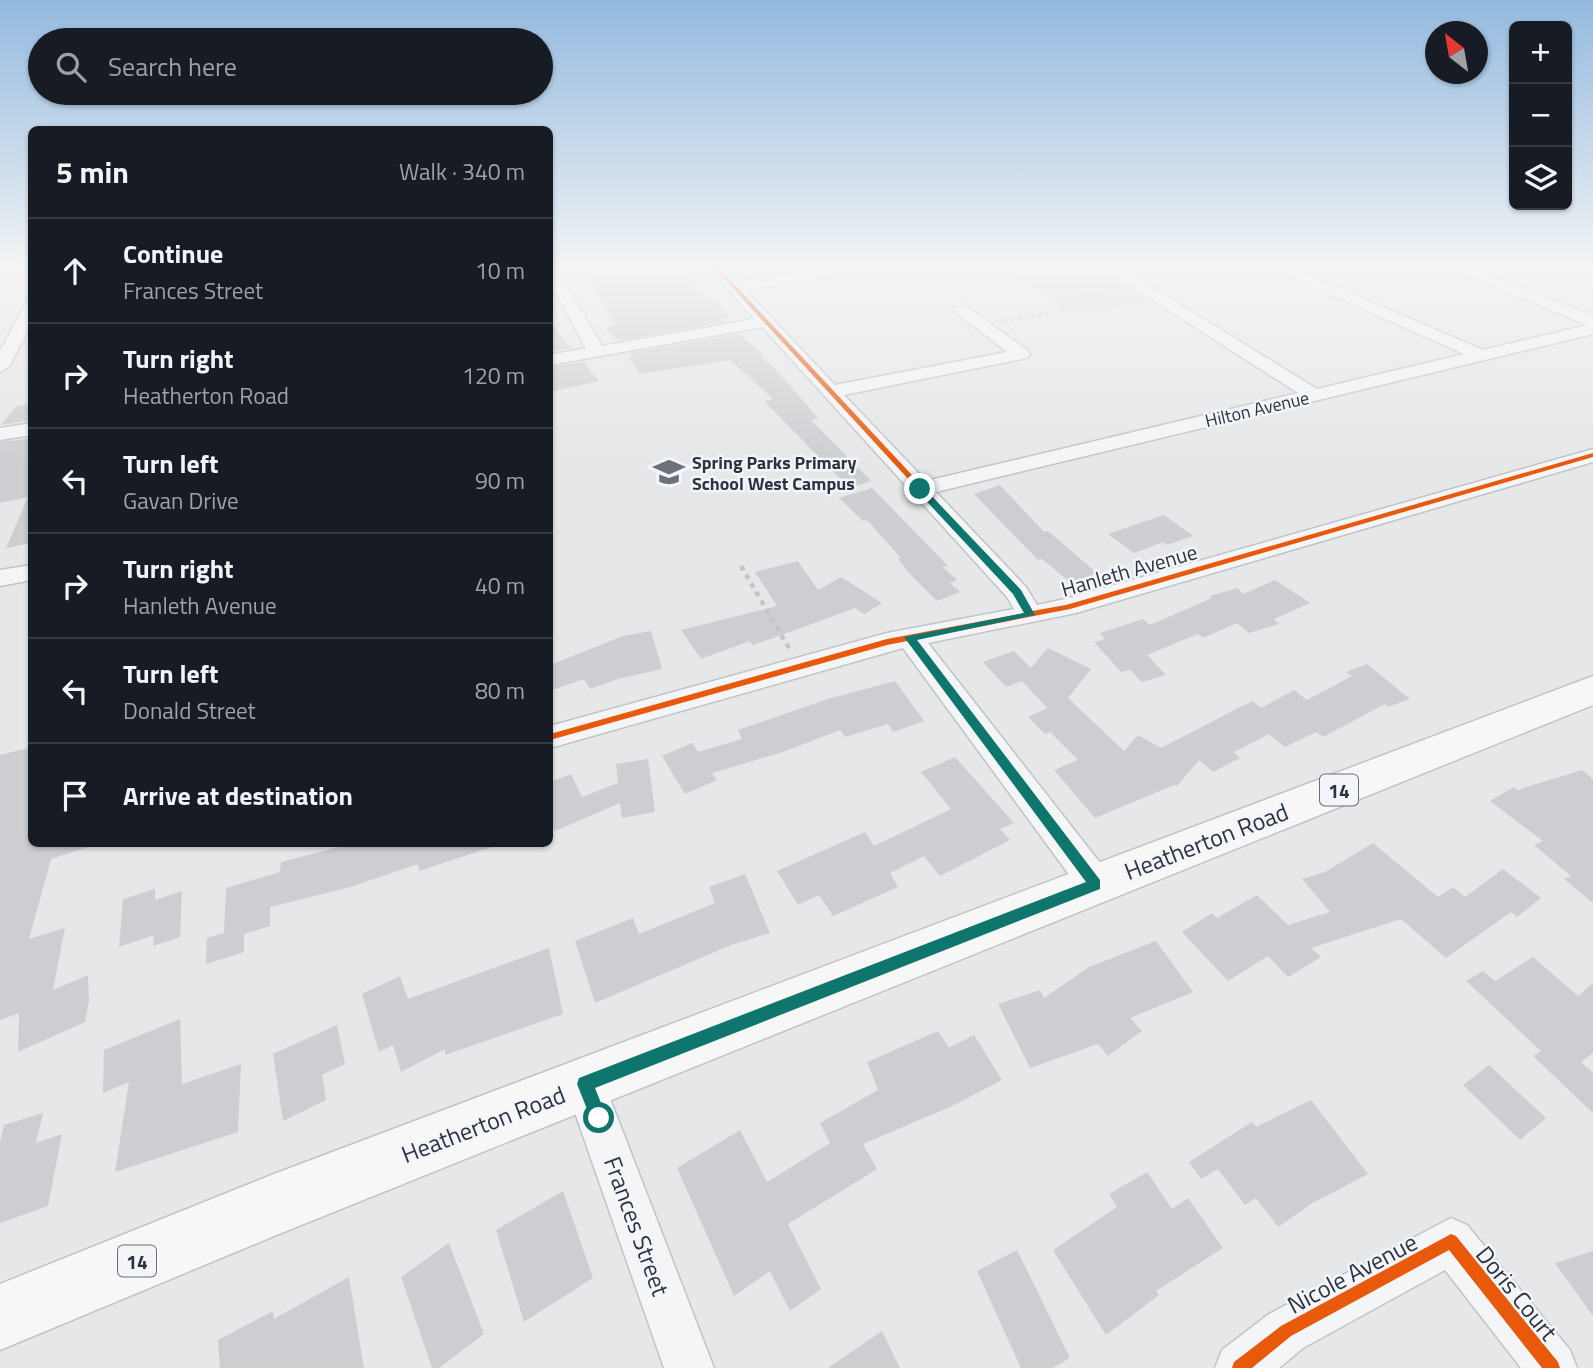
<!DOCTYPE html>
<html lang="en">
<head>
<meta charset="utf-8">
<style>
  body { margin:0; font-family:"Titillium Web",sans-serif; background:#20242c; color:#f1f3f6 }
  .controls { position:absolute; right:21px; top:21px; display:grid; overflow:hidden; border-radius:10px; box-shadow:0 2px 5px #0004 }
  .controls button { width:63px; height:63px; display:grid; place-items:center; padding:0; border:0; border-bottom:2px solid #363941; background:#171b24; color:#f1f3f6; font:35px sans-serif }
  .compass { position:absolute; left:1425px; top:21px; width:63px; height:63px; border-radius:50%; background:#171b24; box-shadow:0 2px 5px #0004; rotate:329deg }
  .stop { position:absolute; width:21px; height:21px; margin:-16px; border:5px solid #0f766e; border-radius:50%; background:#fff }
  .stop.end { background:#0f766e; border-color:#fff; box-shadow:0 2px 7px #0008 }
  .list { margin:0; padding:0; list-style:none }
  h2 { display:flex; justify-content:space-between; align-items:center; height:91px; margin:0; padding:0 28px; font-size:30px }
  h2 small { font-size:23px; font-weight:400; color:#9ea1a6 }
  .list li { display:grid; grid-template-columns:46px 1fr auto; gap:21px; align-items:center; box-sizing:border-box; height:105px; padding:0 28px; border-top:2px solid #363941 }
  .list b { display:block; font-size:26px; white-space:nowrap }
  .list p { margin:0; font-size:23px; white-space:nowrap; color:#9ea1a6 }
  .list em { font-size:23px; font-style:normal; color:#9ea1a6 }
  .icon { flex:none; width:38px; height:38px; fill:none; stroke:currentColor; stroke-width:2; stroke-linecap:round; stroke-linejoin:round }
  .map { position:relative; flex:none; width:1593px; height:1368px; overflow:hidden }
  .search { position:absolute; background:#171b24; box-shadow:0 2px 5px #0004; left:28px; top:28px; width:525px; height:77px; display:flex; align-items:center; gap:18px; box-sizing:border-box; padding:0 24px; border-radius:38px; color:#9ea1a6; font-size:26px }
  .panel { position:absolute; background:#171b24; box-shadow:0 2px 5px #0004; left:28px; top:126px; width:525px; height:721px; border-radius:10px }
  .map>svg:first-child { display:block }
  .green { fill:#d4ddd5 }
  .building { fill:#ccced1 }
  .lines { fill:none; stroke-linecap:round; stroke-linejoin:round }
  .minor-casing { stroke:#c2c3c6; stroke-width:3 }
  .primary-casing { stroke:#c1c3c7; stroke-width:3 }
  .path-far1 { stroke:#c4c5c9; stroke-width:2.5; stroke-dasharray:3.5 3.5; stroke-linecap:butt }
  .path { stroke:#c4c5c9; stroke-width:4.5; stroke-dasharray:5 5; stroke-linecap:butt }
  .minor { fill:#f4f5f6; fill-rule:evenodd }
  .primary { fill:#f7f7f8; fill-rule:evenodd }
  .cycleway-casing { stroke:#f3f5f8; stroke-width:4 }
  .cycleway { fill:#e8590c; fill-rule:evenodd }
  .route { fill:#0f766e }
  .labels { text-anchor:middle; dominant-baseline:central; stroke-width:5; stroke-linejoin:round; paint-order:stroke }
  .far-street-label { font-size:18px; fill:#2c3242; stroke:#f3f5f8 }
  .far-poi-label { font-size:18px; font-weight:bold; fill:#2c3242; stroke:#f3f5f8; text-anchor:start }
  .shield { fill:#f3f5f8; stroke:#686c79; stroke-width:2 }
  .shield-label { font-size:19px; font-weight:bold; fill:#2c3242 }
  .street-label { font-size:21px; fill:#2c3242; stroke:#f3f5f8 }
  .near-street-label { font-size:24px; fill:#2c3242; stroke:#f3f5f8 }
</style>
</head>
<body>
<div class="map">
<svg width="1593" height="1368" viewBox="0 0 1593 1368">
  <rect width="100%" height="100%" fill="#e5e7e9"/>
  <!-- green -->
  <path class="green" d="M1054,269H1096L1153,301L1086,313L1082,311L1070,313L1013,276Z"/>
  <!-- building -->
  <path class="building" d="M596,270H680L698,285L694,286L732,317L721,319L724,322L618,341L605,327L615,325L587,274L598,273Z
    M550,323L571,348L550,352Z
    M739,334L763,355L760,356L777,371L818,418L811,420L871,481L849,488L764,401L773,399L730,360L640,374L629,358L633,357L630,353Z
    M583,362L599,381L550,392V367Z
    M32,404V420L1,425L16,406Z
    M32,438V543L6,548L28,497L0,503V442Z
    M1000,485L1044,532L1048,531L1097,573L1071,583L1042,559L1038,560L974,494Z
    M872,488L948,566L943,567L957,580L950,583L960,592L937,601L910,574L898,559L901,558L867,520L863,521L839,498Z
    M1164,515L1193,536L1167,545L1163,542L1134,553L1108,534Z
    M798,561L818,590L841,577L882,603L864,614L855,608L776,637L752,645L750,641L701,659L681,630L777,606L755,572Z
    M1275,580L1310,603L1274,619L1279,624L1249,633L1237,623L1203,638L1198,634L1147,655L1166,675L1142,682L1130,670L1121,672L1094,642L1105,639L1100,633L1143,619L1150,625L1212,598L1210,596L1237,588L1244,594Z
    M651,631L662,669L618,679L590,689L584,679L550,691V665L623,636Z
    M1048,648L1091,669L1068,698L1124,751L1138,735L1161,748L1252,701L1261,708L1294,690L1307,700L1352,676L1346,672L1367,664L1410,699L1388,707L1385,704L1323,737L1316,732L1285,747L1269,734L1234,752L1240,758L1213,772L1199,760L1177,786L1174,785L1095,818L1054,770L1078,760L1050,732L1045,734L1028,717L1047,708L1022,681L1006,687L983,662L1014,651L1031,668Z
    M895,681L924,721L893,732L888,724L845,737L840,730L783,752L712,773L717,780L685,794L662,756L692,743L698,752L742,739L738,730L828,699Z
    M32,747L31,844H88V847L51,859L29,939L65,928L53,990L88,975L89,1001L85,1022L18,1052L19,1013L0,1020V755Z
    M955,757L1014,823L1000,829L1010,840L940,876L924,856L890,873L898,887L833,916L819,895L798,905L777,871L865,832L874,846L951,809L921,772Z
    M648,759L655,812L622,818L620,803L555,831L550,818V782L571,774L582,797L618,783L616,764Z
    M1582,770L1593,779V903L1564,879L1571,876L1534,845L1543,841L1490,801L1514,787L1517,790Z
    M1373,843L1438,897L1453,887L1465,897L1503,869L1541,898L1517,917L1511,912L1446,958L1401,919L1311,948L1321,957L1288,977L1268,956L1228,981L1182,932L1212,913L1217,918L1257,895L1288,925L1330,912L1302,879L1325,872Z
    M351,844H491L492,847L419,871L418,864L350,887L270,907V926L244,934V952L206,964L207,938L224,933L226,888L280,872L281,862Z
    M745,874L770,933L731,945L595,1003L575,941L633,918L639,934L715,903L709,887Z
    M155,889V900L182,891L180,937L153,946L154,935L119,947L123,899Z
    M1156,941L1193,992L1130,1018L1142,1031L1108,1056L1098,1044L1030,1068L998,1004L1040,990L1044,998L1089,967Z
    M549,948L563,1014L445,1055V1049L401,1072L393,1045L379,1052L362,994L400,976L408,999Z
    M1533,957L1578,996L1593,983V1053L1581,1062L1593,1073V1113L1533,1056L1541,1051L1466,981L1483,971L1495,981Z
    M180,1019L182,1084L241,1064L238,1132L115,1172L129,1082L103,1093L104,1050Z
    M337,1025L345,1064L322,1075L326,1100L283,1121L273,1054Z
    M938,1031L949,1048L974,1035L1002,1080L952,1106L863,1144L877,1169L788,1224L821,1289L790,1311L770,1271L734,1296L677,1168L740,1130L767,1182L830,1143L820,1123L878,1090L867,1062Z
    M1489,1065L1546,1118L1520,1140L1463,1085Z
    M1311,1100L1368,1174L1311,1204L1278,1227L1256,1198L1245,1205L1218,1169L1201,1179L1189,1162L1252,1122L1256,1127Z
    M43,1113L36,1143L62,1134L48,1206L0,1223V1142L4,1125Z
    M1147,1172L1172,1209L1188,1198L1223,1248L1156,1291L1159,1295L1106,1335L1053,1250L1117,1207L1109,1194Z
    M563,1191L593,1278L524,1322L496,1230Z
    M449,1243L484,1334L439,1368H432L401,1277Z
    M1017,1250L1070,1358L1052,1368H1021L977,1271Z
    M1593,1251V1316L1555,1263Z
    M349,1277L364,1368H220L218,1340L273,1311L274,1319Z
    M882,1331L900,1368H828Z"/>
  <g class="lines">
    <defs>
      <path id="minor" d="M550,269L557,270L602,346L754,319L710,269H726L737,282L816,269H854L847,273L745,290L835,385L1007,352L952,309L960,304L966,306L1027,350L1030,354L1027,358L844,395L926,481L1298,393L1104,269H1122L1317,389L1464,354L1273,269H1294L1483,350L1587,325L1452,269H1473L1593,316V334L936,492L1026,587L1037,605L1065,599L1593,449V462L1076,613L928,643L1108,873L1113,884L1108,895L1096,899L1084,895L903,648L550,748V726L887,633L1014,609L1007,597L762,327L550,365V355L586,348L550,282Z
        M32,301V323L9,367L0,372V351L24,306Z
        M32,423V435L0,440V428Z
        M32,565V580L0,586V570Z
        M585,1064L599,1070L714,1368H664L565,1084L571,1070Z
        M1451,1218L1467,1225L1570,1350L1577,1368H1521L1445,1270L1303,1348L1279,1368H1215L1222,1350L1269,1314Z"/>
      <path id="primary" d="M1593,676V705L279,1234L0,1350V1284L274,1174Z"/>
    </defs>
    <!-- minor casing -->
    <use href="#minor" class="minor-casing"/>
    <!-- primary casing -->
    <use href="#primary" class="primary-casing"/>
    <!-- path-far1 -->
    <path class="path-far1" d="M1004,321L1064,310L1085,297L1116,290"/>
    <!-- path -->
    <path class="path" d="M741,566L790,650"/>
    <!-- minor -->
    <use href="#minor" class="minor"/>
    <!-- primary -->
    <use href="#primary" class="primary"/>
    <defs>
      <path id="cycleway" d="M715,269H720L1020,591L1032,611L1066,605L1593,453V457L1070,609L887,645L550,740V734L887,639L1025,613L1014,594Z
        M1451,1234L1456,1236L1558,1362L1560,1368H1542L1449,1250L1291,1336L1252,1368H1232L1234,1362L1281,1326Z"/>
    </defs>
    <!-- cycleway casing -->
    <use href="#cycleway" class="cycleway-casing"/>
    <!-- cycleway -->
    <use href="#cycleway" class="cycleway"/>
  </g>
  <!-- sky -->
  <linearGradient id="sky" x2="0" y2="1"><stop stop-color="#93b9df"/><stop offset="0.58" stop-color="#f3f4f5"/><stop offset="1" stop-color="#f3f4f5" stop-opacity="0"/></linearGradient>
  <rect width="1593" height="461" fill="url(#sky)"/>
  <!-- route -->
  <path class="route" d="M917,487H923L1021,590L1035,615L917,640L1100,880V889L595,1088L607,1118L605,1124L599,1127L593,1124L577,1084L579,1078L1086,882L904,637L1024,613L1013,594L917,491Z"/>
  <!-- icons -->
  <defs>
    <symbol id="school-bare" viewBox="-9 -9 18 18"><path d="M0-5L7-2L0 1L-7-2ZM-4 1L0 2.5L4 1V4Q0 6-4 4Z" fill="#6d717c" stroke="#f3f5f8" stroke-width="2.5" paint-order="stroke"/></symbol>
  </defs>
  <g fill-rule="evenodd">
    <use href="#school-bare" x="647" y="450" width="44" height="44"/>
  </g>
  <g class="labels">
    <!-- far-street labels -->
    <g class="far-street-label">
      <text transform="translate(1257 409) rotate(-13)">Hilton Avenue</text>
    </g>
    <!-- far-poi labels -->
    <g class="far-poi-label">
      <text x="692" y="462">Spring Parks Primary<tspan x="692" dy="21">School West Campus</tspan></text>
    </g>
    <!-- shield labels -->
    <g class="shield">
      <rect x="1320" y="774.5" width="38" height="31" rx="5"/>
      <rect x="118" y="1245.5" width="38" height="31" rx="5"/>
    </g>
    <g class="shield-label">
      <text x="1339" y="790">14</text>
      <text x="137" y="1261">14</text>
    </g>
    <!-- street labels -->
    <g class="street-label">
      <text transform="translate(1129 570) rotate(-16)">Hanleth Avenue</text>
    </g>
    <!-- near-street labels -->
    <g class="near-street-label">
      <text transform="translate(1206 841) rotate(-21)">Heatherton Road</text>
      <text transform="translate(483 1124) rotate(-21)">Heatherton Road</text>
      <text transform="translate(637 1226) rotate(70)">Frances Street</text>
      <text transform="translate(1352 1273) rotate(-28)">Nicole Avenue</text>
      <text transform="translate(1517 1293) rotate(51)">Doris Court</text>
    </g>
  </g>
</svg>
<div class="controls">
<button>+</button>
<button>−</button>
<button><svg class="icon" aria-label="layers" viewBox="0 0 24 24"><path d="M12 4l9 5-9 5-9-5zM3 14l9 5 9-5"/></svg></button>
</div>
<svg class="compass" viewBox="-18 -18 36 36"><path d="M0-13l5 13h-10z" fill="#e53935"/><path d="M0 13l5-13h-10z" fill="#9ea1a6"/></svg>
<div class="stop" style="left:599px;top:1118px"></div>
<div class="stop end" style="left:920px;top:489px"></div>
<div class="search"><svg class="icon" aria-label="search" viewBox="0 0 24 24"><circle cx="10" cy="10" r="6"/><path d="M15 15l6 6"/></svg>Search here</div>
<section class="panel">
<h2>5 min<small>Walk · 340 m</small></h2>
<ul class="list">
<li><svg class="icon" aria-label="ahead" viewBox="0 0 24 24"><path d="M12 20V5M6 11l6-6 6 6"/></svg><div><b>Continue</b><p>Frances Street</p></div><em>10 m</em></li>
<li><svg class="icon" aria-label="right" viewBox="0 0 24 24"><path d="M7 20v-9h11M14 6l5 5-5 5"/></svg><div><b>Turn right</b><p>Heatherton Road</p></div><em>120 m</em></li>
<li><svg class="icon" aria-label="left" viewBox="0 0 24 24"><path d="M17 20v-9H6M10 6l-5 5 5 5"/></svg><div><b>Turn left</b><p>Gavan Drive</p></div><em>90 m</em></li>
<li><svg class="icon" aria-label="right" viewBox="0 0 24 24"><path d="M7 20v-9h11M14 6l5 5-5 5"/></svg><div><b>Turn right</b><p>Hanleth Avenue</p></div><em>40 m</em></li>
<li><svg class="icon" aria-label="left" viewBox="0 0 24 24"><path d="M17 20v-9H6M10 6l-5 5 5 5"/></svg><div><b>Turn left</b><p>Donald Street</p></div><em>80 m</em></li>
<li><svg class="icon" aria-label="arrive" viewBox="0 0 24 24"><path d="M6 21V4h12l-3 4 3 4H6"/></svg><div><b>Arrive at destination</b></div></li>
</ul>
</section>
</div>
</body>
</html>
